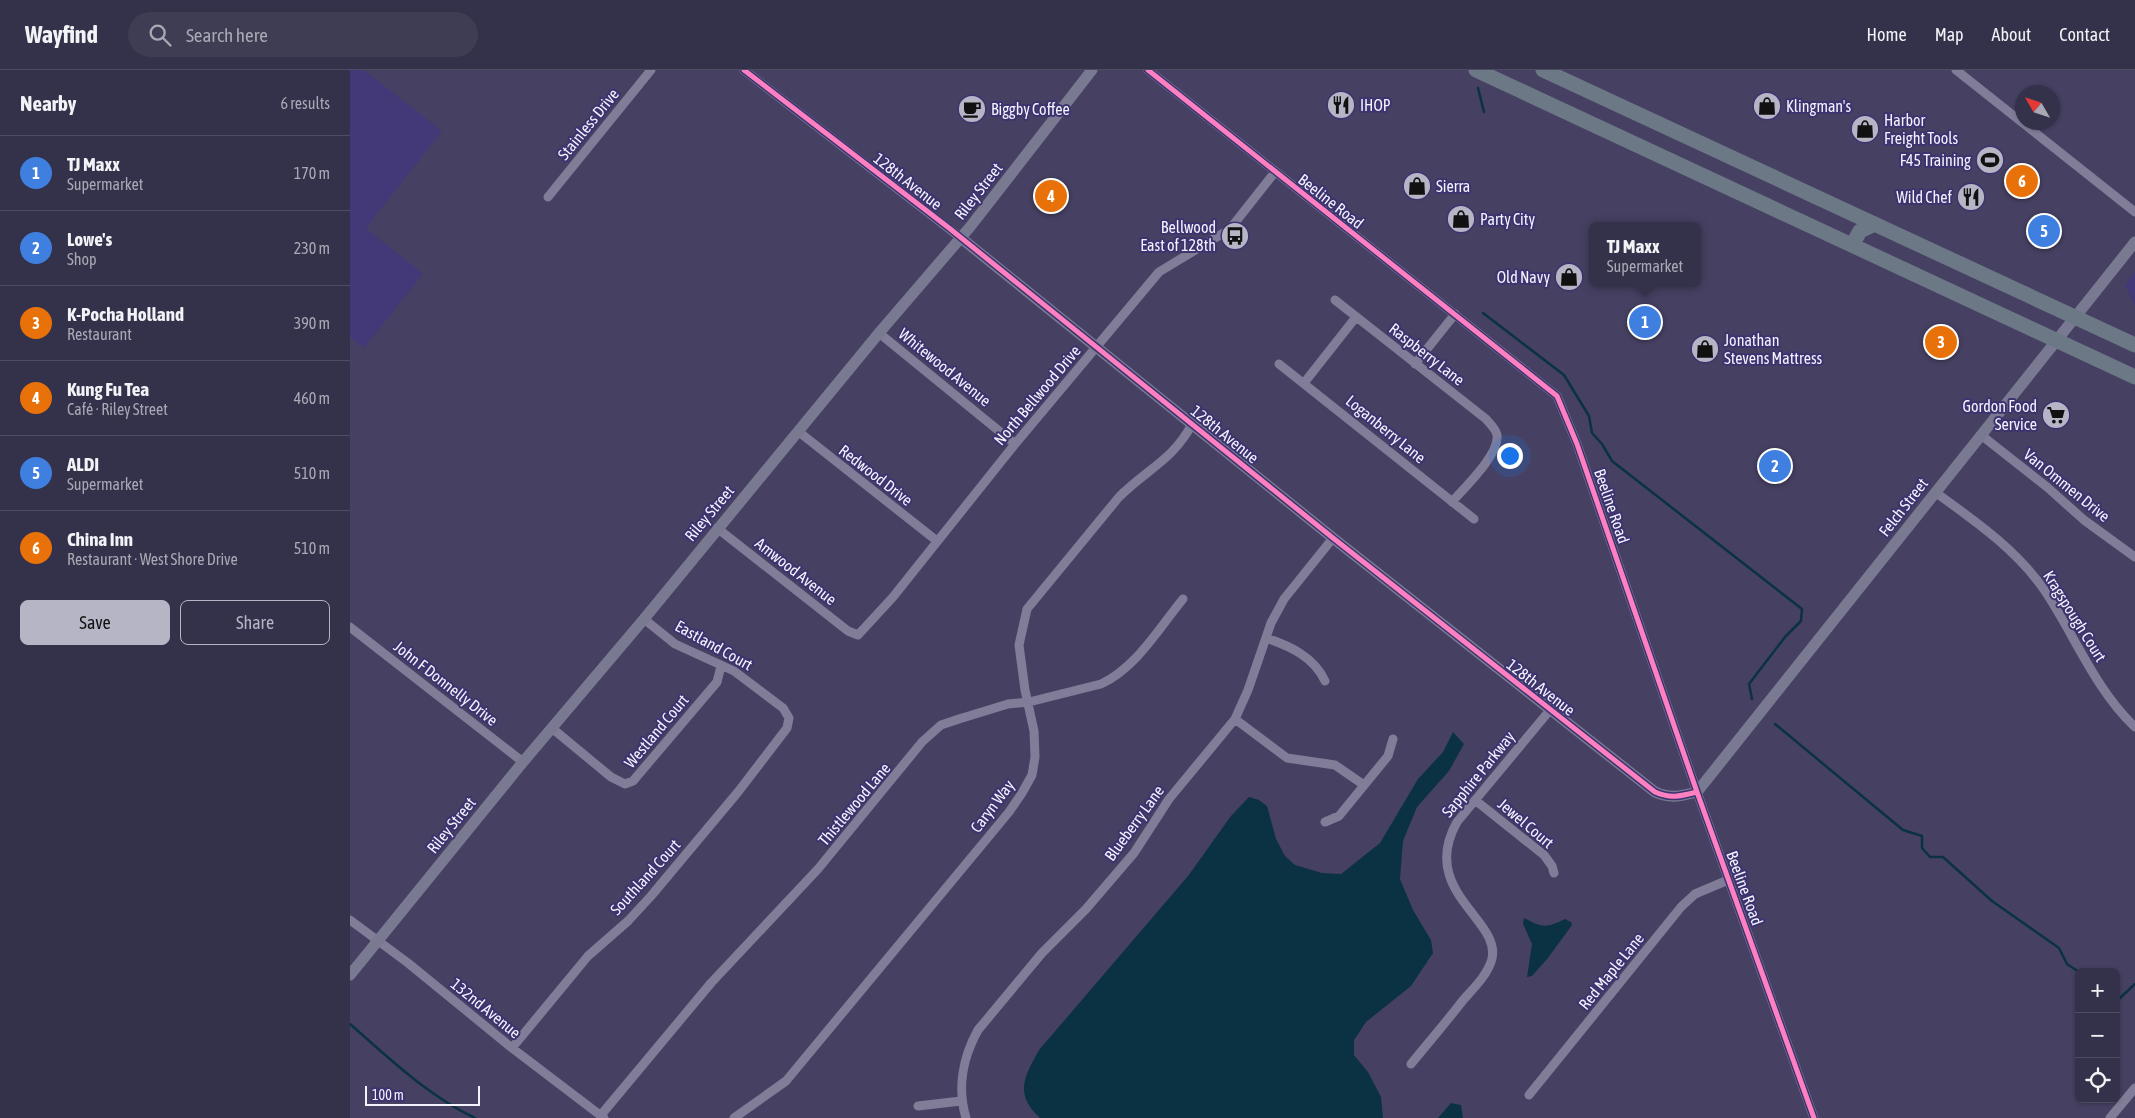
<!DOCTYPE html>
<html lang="en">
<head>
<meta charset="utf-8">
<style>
  body { margin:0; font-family:"Asap Condensed",sans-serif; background:#3f3d54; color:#f1f3f6 }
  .controls { position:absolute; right:15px; bottom:15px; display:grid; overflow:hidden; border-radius:8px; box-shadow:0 1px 4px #0004 }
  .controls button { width:45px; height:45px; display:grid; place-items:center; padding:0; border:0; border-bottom:1px solid #4e4c62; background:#34314a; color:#f1f3f6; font:25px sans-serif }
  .compass { position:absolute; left:1665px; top:15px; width:45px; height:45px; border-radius:50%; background:#34314a; box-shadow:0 1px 4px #0004; rotate:309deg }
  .scale { position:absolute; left:15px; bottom:12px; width:115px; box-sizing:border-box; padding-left:5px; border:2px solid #f3f3fb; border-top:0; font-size:14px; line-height:18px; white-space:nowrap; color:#f3f3fb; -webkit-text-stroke:4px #3c3370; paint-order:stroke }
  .you { position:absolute; left:1159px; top:385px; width:18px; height:18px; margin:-12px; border:4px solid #fff; border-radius:50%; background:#1a73e8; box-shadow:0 0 0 8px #1a73e833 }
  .badge { display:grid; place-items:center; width:32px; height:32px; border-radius:50%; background:#b6b5c5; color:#fff; font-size:16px; font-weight:700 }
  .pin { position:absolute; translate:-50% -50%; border:2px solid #fff; box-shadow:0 1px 5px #0006 }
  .popup { position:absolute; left:1239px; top:152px; width:112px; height:65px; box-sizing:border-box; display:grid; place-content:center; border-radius:8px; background:#34314a; filter:drop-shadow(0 1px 4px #0005); font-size:16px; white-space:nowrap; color:#a9a9b5 }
  .popup b { font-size:19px; color:#f1f3f6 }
  .popup::after { content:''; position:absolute; left:50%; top:100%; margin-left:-10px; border:10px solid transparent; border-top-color:#34314a }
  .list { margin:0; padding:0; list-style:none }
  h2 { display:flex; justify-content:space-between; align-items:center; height:65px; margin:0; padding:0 20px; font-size:21px }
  h2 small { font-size:16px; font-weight:400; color:#a9a9b5 }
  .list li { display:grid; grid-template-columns:32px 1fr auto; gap:15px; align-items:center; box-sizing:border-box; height:75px; padding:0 20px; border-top:1px solid #4e4c62 }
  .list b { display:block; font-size:19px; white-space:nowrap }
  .list p { margin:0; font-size:16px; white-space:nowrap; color:#a9a9b5 }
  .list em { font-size:16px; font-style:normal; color:#a9a9b5 }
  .actions { display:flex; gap:10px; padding:15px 20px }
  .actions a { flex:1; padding:11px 0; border:1px solid #b6b5c5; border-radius:8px; text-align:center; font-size:18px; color:#b6b5c5 }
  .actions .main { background:#b6b5c5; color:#111 }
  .icon { flex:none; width:28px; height:28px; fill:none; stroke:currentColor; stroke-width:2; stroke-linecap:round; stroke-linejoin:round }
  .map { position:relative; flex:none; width:1785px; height:1048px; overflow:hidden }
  header { display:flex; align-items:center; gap:30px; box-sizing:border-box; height:70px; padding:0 25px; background:#34314a; border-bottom:1px solid #4e4c62 }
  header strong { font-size:24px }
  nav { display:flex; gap:28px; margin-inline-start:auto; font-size:18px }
  .search { width:350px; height:45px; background:#3f3d54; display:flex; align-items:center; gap:12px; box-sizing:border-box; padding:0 18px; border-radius:28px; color:#a9a9b5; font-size:19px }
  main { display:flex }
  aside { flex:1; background:#34314a }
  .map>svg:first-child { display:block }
  .built { fill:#433979 }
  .water { fill:#0b3242 }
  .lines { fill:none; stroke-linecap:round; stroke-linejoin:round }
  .stream { stroke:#0b3242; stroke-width:2.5 }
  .street { stroke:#817d98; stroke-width:9 }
  .secondary { stroke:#797a92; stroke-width:11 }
  .highway { stroke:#6c7886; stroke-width:15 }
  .cycleway-casing { stroke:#3c3370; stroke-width:8 }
  .cycleway { stroke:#ff80c0; stroke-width:5 }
  .labels { text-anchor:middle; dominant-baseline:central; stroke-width:4; stroke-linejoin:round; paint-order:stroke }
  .poi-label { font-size:16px; fill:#f3f3fb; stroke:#3c3370; text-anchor:start }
  .street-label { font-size:16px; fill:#f3f3fb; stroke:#3c3370 }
</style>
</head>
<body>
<header>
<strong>Wayfind</strong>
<div class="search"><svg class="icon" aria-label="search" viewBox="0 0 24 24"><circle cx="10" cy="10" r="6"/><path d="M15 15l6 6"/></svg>Search here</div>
<nav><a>Home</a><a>Map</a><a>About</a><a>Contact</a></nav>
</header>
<main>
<aside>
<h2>Nearby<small>6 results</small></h2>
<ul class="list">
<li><span class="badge" style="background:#3f7fe0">1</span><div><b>TJ Maxx</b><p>Supermarket</p></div><em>170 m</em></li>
<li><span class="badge" style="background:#3f7fe0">2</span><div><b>Lowe's</b><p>Shop</p></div><em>230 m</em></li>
<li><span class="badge" style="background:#e8710a">3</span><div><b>K-Pocha Holland</b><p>Restaurant</p></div><em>390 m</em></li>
<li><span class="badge" style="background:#e8710a">4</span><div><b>Kung Fu Tea</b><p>Café · Riley Street</p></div><em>460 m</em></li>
<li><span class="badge" style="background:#3f7fe0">5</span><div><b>ALDI</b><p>Supermarket</p></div><em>510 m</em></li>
<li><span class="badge" style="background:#e8710a">6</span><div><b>China Inn</b><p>Restaurant · West Shore Drive</p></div><em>510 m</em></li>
</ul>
<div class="actions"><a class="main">Save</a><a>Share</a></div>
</aside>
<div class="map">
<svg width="1785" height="1048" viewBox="0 0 1785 1048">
  <rect width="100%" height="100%" fill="#464162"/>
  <!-- built -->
  <path class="built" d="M0,0H14L92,61L16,158L73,204L14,278L0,267Z
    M1785,202V236L1775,215Z"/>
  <!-- water -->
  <path class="water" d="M1103,662L1114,674L1099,701L1067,737L1053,771L1050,809L1063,840L1081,870L1083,883L1061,916L1016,952L1004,970V985L1018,1002L1031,1027L1033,1048H690C664,1024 674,1007 689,980L838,806L881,746L899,727L909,730L917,736L926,769L935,786L945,795L972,803L991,804L1030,773L1068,709L1093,682Z
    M1174,848C1193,858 1196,858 1215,849L1221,852L1222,855L1198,888L1182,906L1177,907L1182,874L1173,854Z
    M1101,1033L1111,1035L1113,1048H1088Z"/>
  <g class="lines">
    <!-- stream -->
    <path class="stream" d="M1128,18L1134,42
      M1133,243L1214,305L1239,346L1242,363L1252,374L1262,391L1452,539L1451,551L1435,567L1399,614L1402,629
      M1425,654L1553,760L1572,766V778L1580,787H1593L1642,831L1709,878L1717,894L1729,902
      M1766,926L1770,928L1785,914
      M0,954C39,988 77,1025 125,1048"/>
    <!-- street -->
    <path class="street" d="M394,0L611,168
      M798,0L1207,326L1227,374L1347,722L1464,1048
      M1606,0L1785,142
      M198,127L301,0
      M985,230L1136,349C1140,354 1146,359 1147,365C1150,384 1114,418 1102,432
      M529,263L665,374
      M929,294L1124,449
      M1065,294L1105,244
      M954,313L1006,247
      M449,362L587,471
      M1631,365L1697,417L1734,450L1785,487
      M1585,422C1625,451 1667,480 1695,521C1725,566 1745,619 1785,657
      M367,458L498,561L508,565L543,527L665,374L809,202L880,159L925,102
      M0,557L173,692
      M916,568C940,576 964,587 975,611
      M885,649L937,688L985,695L1014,715
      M203,659L261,707L275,714L283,711L367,612L371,596
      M1125,730L1194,785L1202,796L1204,803
      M975,752L989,746L1038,686L1043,669
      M0,850L58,893L162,978L254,1048
      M162,978L238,886L278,851L301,826L388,722L437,658L439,648L433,638L384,601L325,574L294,549
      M1061,994C1079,972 1097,951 1114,929C1124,918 1136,906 1141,892C1156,851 1067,823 1107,752L1200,640
      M1179,1025L1331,837L1345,824L1378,810
      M568,1036L611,1031
      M251,1045L361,913L468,799L572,672L591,655L609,649L658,634L679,632L751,614C786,598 809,558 833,529
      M384,1048L436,1011L659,742L672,723L682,705L685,687L684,661L675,620L669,575L677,539L769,427C796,400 824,389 842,354
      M616,1048C607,1018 613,987 628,960L692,883L736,839L784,783L819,729L885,649L898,620L921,553L934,529L983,468
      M1760,1048L1785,1018"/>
    <!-- secondary -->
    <path class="secondary" d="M611,168L983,468L1305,722C1321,729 1331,726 1347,722L1785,172
      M0,905L173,692L294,549L529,263L620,157L742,0"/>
    <!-- highway -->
    <path class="highway" d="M1126,0L1785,307
      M1193,0L1785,275
      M1502,175L1510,161L1525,154"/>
    <defs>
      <path id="cycleway" d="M394,0L599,158L983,468L1305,722C1321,729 1331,726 1347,722
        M798,0L1207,326L1227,374L1347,722L1464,1048"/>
    </defs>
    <!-- cycleway casing -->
    <use href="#cycleway" class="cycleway-casing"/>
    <!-- cycleway -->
    <use href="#cycleway" class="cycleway"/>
  </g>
  <!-- icons -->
  <defs>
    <symbol id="restaurant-disc" viewBox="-11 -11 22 22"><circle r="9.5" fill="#b6b5c5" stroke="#3c3370"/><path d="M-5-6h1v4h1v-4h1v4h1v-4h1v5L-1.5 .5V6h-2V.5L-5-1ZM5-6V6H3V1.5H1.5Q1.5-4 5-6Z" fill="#111"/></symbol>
    <symbol id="shop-disc" viewBox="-11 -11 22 22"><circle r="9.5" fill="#b6b5c5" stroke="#3c3370"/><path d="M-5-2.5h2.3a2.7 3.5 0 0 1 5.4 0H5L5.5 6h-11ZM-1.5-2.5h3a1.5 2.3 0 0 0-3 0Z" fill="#111"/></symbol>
    <symbol id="cafe-disc" viewBox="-11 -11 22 22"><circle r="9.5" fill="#b6b5c5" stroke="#3c3370"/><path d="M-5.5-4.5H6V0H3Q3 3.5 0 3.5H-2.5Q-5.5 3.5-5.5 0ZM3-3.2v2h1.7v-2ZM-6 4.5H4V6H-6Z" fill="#111"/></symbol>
    <symbol id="stadium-disc" viewBox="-11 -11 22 22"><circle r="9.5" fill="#b6b5c5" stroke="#3c3370"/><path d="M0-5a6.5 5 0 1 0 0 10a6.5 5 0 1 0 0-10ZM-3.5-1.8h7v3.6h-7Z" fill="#111"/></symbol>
    <symbol id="bus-disc" viewBox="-11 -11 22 22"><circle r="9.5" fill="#b6b5c5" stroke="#3c3370"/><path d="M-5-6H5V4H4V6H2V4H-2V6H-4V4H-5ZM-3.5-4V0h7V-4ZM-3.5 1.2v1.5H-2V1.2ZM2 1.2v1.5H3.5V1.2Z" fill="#111"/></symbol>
    <symbol id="supermarket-disc" viewBox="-11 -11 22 22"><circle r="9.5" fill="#b6b5c5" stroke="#3c3370"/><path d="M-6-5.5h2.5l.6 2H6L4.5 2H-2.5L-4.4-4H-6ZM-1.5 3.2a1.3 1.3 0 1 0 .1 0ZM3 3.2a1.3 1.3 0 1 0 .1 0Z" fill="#111"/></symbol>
  </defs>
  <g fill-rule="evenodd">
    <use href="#restaurant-disc" x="975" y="19" width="32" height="32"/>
    <use href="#shop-disc" x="1401" y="20" width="32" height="32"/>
    <use href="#cafe-disc" x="606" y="23" width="32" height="32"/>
    <use href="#shop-disc" x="1499" y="43" width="32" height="32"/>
    <use href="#stadium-disc" x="1624" y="74" width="32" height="32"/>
    <use href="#shop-disc" x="1051" y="100" width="32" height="32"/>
    <use href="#restaurant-disc" x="1605" y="111" width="32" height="32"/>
    <use href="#shop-disc" x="1095" y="133" width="32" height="32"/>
    <use href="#bus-disc" x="869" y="150" width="32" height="32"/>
    <use href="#shop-disc" x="1203" y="191" width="32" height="32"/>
    <use href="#shop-disc" x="1339" y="263" width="32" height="32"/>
    <use href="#supermarket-disc" x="1690" y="329" width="32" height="32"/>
  </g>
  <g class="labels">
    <!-- poi labels -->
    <g class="poi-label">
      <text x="1010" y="35">IHOP</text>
      <text x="1436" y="36">Klingman's</text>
      <text x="641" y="39">Biggby Coffee</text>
      <text x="1534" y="50">Harbor<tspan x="1534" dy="18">Freight Tools</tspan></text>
      <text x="1621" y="90" text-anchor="end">F45 Training</text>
      <text x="1086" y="116">Sierra</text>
      <text x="1602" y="127" text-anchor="end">Wild Chef</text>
      <text x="1130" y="149">Party City</text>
      <text x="866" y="157" text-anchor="end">Bellwood<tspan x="866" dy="18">East of 128th</tspan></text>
      <text x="1200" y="207" text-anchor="end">Old Navy</text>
      <text x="1374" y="270">Jonathan<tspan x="1374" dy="18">Stevens Mattress</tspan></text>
      <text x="1687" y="336" text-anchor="end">Gordon Food<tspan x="1687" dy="18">Service</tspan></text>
    </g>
    <!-- street labels -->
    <g class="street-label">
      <text transform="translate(238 54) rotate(-51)">Stainless Drive</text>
      <text transform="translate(558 111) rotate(38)">128th Avenue</text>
      <text transform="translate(628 121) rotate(-52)">Riley Street</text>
      <text transform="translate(981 131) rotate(38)">Beeline Road</text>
      <text transform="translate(1077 284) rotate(38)">Raspberry Lane</text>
      <text transform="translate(595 297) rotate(39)">Whitewood Avenue</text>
      <text transform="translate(687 325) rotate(-50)">North Bellwood Drive</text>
      <text transform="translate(1036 359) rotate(39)">Loganberry Lane</text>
      <text transform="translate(875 364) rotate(39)">128th Avenue</text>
      <text transform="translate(526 405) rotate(38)">Redwood Drive</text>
      <text transform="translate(1717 415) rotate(39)">Van Ommen Drive</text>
      <text transform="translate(1262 436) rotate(71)">Beeline Road</text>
      <text transform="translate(1553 437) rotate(-52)">Felch Street</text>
      <text transform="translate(359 443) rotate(-50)">Riley Street</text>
      <text transform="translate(446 501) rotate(38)">Amwood Avenue</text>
      <text transform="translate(1725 546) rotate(58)">Kragspough Court</text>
      <text transform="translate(364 575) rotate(29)">Eastland Court</text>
      <text transform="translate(96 613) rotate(38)">John F Donnelly Drive</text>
      <text transform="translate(1191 617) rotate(38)">128th Avenue</text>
      <text transform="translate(306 661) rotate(-50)">Westland Court</text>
      <text transform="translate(1128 704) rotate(-51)">Sapphire Parkway</text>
      <text transform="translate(504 734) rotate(-50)">Thistlewood Lane</text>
      <text transform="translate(642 736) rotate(-53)">Caryn Way</text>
      <text transform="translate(784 753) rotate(-54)">Blueberry Lane</text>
      <text transform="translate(1176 753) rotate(40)">Jewel Court</text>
      <text transform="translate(101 755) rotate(-51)">Riley Street</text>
      <text transform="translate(295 807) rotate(-48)">Southland Court</text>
      <text transform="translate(1395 818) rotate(70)">Beeline Road</text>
      <text transform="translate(1261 901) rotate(-51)">Red Maple Lane</text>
      <text transform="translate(136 938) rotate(39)">132nd Avenue</text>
    </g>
  </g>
</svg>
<div class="controls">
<button>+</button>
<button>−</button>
<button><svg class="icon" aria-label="locate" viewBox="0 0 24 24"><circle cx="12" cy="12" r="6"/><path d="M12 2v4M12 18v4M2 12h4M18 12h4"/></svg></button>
</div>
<svg class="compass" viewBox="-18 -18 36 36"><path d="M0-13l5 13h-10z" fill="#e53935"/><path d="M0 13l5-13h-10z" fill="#a9a9b5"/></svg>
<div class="scale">100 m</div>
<div class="you"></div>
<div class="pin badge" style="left:1295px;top:252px;background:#3f7fe0">1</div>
<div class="popup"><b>TJ Maxx</b>Supermarket</div>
<div class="pin badge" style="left:1425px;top:396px;background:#3f7fe0">2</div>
<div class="pin badge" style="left:1591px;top:272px;background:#e8710a">3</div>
<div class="pin badge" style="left:701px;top:126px;background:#e8710a">4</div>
<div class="pin badge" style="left:1694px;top:161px;background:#3f7fe0">5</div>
<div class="pin badge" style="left:1672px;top:111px;background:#e8710a">6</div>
</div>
</main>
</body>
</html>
